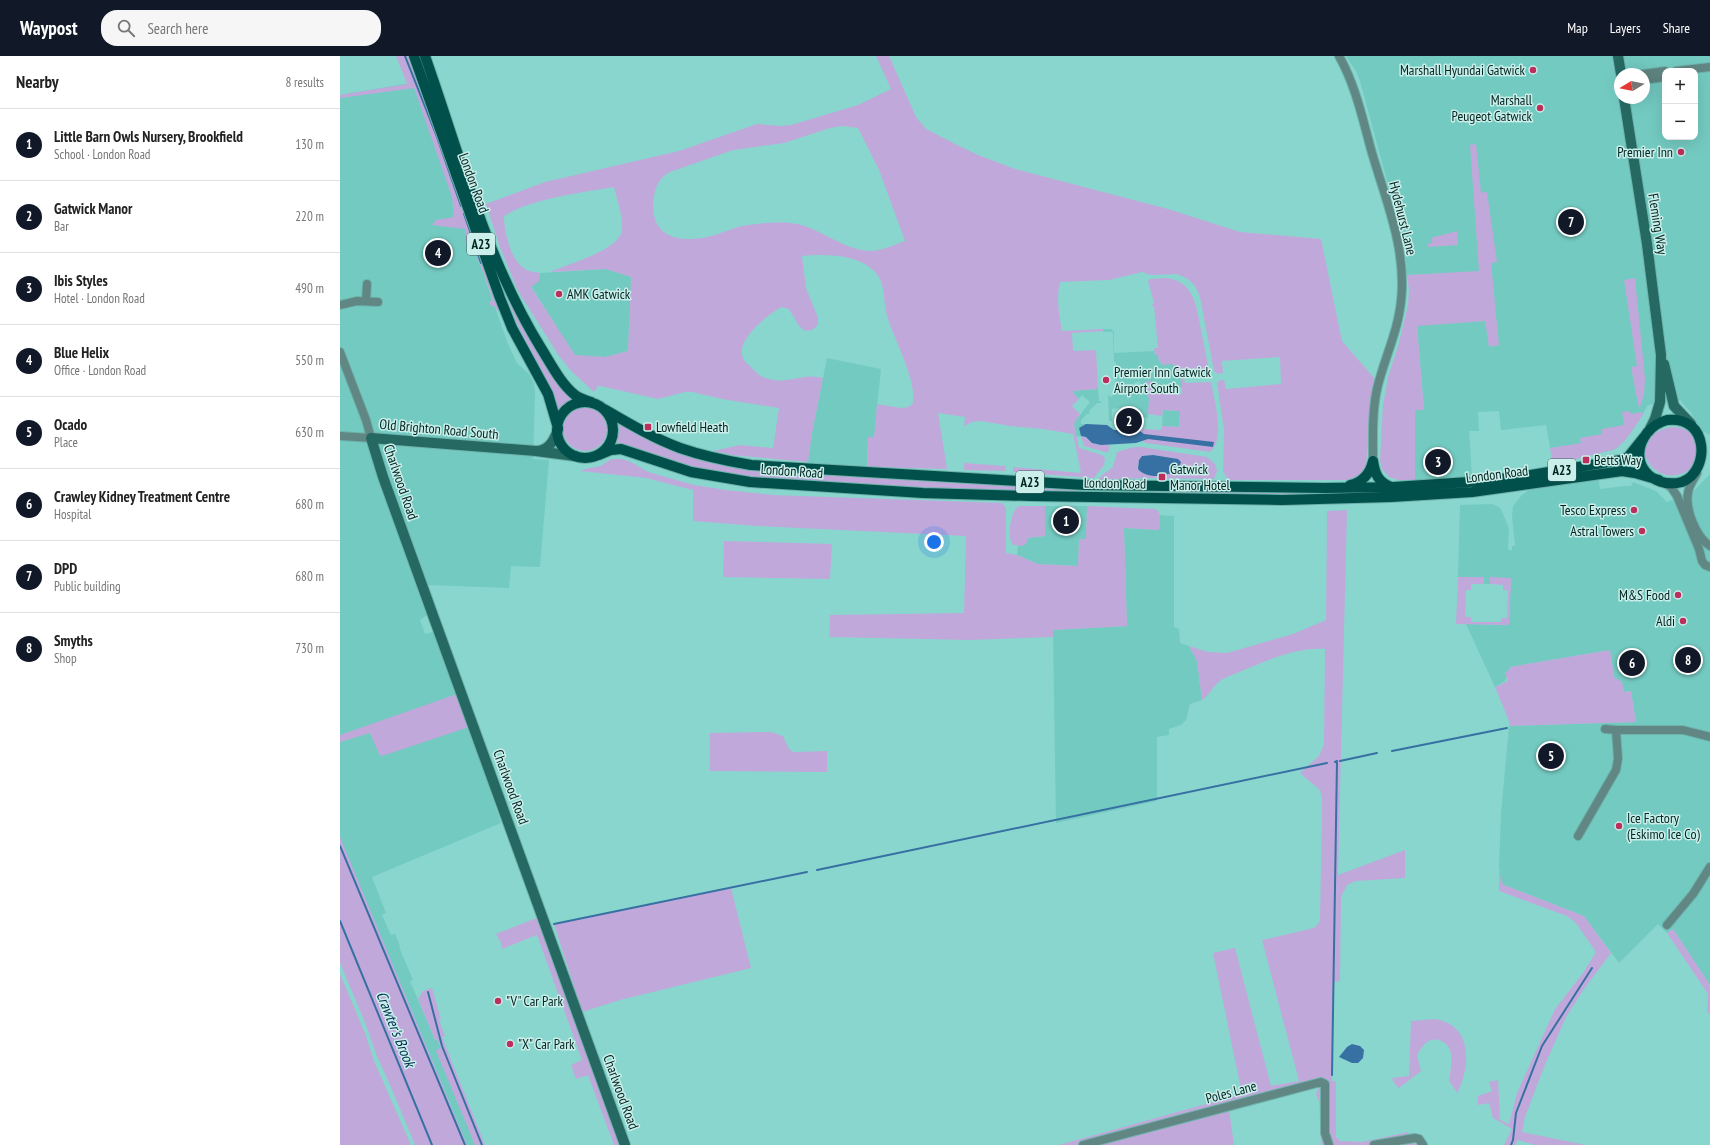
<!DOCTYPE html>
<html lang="en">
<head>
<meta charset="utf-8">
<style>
  body { margin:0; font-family:"PT Sans Narrow",sans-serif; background:#f6f6f6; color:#222 }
  .controls { position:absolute; right:12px; top:12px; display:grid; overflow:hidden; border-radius:8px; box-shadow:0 4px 16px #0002 }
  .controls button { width:36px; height:36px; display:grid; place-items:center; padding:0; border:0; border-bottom:1px solid #e0e0e0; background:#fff; color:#222; font:20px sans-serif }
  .compass { position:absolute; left:1274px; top:12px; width:36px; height:36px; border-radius:50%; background:#fff; box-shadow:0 4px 16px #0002; rotate:260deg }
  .you { position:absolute; left:594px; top:486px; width:14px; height:14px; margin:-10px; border:3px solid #fff; border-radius:50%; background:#1a73e8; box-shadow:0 0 0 6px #1a73e833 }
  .badge { display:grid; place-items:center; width:26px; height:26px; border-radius:50%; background:#111827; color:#fff; font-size:13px; font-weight:700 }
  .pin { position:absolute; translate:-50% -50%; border:2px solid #fff; box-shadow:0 1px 4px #0006 }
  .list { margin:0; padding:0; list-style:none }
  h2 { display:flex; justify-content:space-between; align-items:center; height:52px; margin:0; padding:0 16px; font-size:17px }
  h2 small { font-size:13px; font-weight:400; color:#767676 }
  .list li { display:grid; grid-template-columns:26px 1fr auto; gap:12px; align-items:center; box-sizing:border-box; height:72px; padding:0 16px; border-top:1px solid #e0e0e0 }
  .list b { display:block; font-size:15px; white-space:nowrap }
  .list p { margin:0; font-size:13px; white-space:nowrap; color:#767676 }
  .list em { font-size:13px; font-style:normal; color:#767676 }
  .icon { flex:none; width:22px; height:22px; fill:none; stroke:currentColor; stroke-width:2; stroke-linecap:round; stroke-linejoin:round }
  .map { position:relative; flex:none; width:1370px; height:1089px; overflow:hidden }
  header { display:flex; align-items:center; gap:24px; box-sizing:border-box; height:56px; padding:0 20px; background:#111827; color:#fff }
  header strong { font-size:19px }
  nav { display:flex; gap:22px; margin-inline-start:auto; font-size:14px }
  .search { width:280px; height:36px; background:#f6f6f6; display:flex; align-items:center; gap:10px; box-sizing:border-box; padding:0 14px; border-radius:16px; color:#767676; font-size:15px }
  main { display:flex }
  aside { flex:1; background:#fff }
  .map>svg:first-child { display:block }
  .built { fill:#73cac1; fill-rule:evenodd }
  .green { fill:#c1a8db; fill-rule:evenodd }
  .water { fill:#3770a2 }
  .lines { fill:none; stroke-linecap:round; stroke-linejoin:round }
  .stream { stroke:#3770a2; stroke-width:2 }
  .street-casing { stroke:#6eb2ab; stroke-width:10 }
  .secondary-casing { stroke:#6eb2ab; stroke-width:12 }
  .primary-casing { stroke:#6eb2ab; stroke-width:12 }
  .street { stroke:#608783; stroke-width:8 }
  .secondary { stroke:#266963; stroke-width:10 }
  .primary { stroke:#02504b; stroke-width:10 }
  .poi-dot { fill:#bc2e5b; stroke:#caefea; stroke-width:1.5 }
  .labels { text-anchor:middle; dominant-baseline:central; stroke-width:3; stroke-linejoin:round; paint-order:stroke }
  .shield { fill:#caefea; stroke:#3e615d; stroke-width:1 }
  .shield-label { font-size:13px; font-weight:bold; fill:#022421 }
  .poi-label { font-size:14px; fill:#022421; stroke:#caefea; text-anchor:start }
  .street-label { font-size:14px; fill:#022421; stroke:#caefea }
  .water-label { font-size:15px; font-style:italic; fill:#012f51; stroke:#caefea }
</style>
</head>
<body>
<header>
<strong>Waypost</strong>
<div class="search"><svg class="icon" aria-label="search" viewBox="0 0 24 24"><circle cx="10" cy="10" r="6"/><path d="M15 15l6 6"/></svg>Search here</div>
<nav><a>Map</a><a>Layers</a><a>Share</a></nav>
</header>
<main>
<aside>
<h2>Nearby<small>8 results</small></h2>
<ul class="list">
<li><span class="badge">1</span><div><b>Little Barn Owls Nursery, Brookfield</b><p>School · London Road</p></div><em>130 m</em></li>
<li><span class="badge">2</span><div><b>Gatwick Manor</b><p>Bar</p></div><em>220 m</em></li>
<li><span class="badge">3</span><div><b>Ibis Styles</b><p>Hotel · London Road</p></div><em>490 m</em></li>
<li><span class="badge">4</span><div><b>Blue Helix</b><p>Office · London Road</p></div><em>550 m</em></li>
<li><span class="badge">5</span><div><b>Ocado</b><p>Place</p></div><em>630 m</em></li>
<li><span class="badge">6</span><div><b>Crawley Kidney Treatment Centre</b><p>Hospital</p></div><em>680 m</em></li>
<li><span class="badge">7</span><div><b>DPD</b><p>Public building</p></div><em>680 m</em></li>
<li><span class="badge">8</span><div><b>Smyths</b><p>Shop</p></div><em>730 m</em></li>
</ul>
</aside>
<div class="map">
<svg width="1370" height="1089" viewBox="0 0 1370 1089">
  <rect width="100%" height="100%" fill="#89d6ce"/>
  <!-- built -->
  <path class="built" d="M1006,0H1370V379L1353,370L1352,358L1340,344L1308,349L1292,375L1278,391L1273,394L1213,407L1206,369L1161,374L1159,355L1138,356L1139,375H1129L1132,421L1075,424V354H1084L1077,269L1146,265L1149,290L1156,264L1151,215L1067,219L1065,191L1020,25L1016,15ZM1325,15H1355V81H1325ZM1280,18H1304V42H1280Z
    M76,26L168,288L177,307L189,318L194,327L195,337L193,403L209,404L200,511L171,510L169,532L88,529L77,533L87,559L80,564L85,578L93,576L129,671L161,767L32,821L46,857L42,859L51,879L55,878L60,890L59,891L73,924L70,925L95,984L97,983L141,1089H127L0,783V39Z
    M266,213L292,221L288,295L265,301L235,300L191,230L199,225L200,217Z
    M763,273H771L774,276V297L814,295L815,299H818L819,306L833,308L835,317H844V322H842V331H840L814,333L807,328H800V325L790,329L799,330L807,337L809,342L808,362L800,361V357H789L788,355V358H783V363L777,362V369H775V361L780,355L779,352L772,353V365H769L768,339L771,341L780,333H775L776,306H774L773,276H763Z
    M487,302L541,313L534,381H528L527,411L479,409L468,406L472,377Z
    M758,333L759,345H761V347H757L750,354L749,358H747L741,364V368H746L739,372L741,380L736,381L734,367L750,346L742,339L739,343L734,338L733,335Z
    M823,354L840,355L839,371L822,370Z
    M1370,418V929L1333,873L1327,877L1318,868L1279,907L1244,860L1164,829L1161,827L1159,810L1161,758L1169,670L1296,666L1291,635L1284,636L1274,621L1270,594L1170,611L1165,625L1155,631L1126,568L1169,569L1171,522H1150V528H1144V521H1118L1120,449L1152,448L1159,451L1162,455L1169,473L1168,494H1172V490H1175L1172,460L1173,450L1182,439L1198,427L1258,419L1260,433L1285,430H1291L1293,426L1316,435L1327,446L1353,436Z
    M705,450H747L746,483L739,484L738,510L698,508L677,499L678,490L685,488L688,482L705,480Z
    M820,459L834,460V571L839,573L840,587L849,590L857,605L862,644L850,648L846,664L841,669L829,673V679L817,681V745L716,767L713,574L787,570L784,472L819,474Z"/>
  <!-- green -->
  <path class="green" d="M56,0H70L162,254L157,255L155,251L150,249L149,246L153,244L132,187L127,189L125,173L92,169L96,164L114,161L112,141L74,32L0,42V39L67,28Z
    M536,0H549L576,61L586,73L615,88L638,99L675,113L828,153L900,176L981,183L1002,285L1035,323L1031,347L1026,409L1022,418L1012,424H890L887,422L883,415L884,374L877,327L880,324H884L886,333L941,328L940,301L882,305L883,317L878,318L874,315L860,241L855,230L848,223L837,218L811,219L802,216L769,224L720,226C716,244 719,258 722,275L763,273V275L732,277L733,295L756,294L758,333L733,335L734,338L739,343L732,350L740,358L734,368L739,392L762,399L765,402L764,409L754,422L673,416V411L741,417L733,378L703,373L670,370L641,365L632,366L624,370L625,361L598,357L607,413L527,411L528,381H534L537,348L561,352L569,351L573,347C577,325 554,283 547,260C543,244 546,225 533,214C515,198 485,198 462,200L466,232L478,262V269L472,274L465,275L459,270L449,253L442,251C429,257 398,282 402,299C403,304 407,308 411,311C415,316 419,320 425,322C440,327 451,323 465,321C471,320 477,321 483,322L472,377L468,406L392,399L373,395L400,389L433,392L439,352L382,343L352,336H345L318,343L260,330H258L254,336L232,316L219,300L178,235L161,194L146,148L205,126L339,95L417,68L441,70L451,69L518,49L551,33ZM502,70L518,72L539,114L565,185C554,189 541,195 530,195C501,194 478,169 450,167C436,166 421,167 408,169C393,171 381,178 367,181C334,188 308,178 314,140C316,129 320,121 330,116L393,94L444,87L490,72ZM274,131C277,144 283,160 282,174C280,194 228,208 210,216L266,213L291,221L288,295L265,301L235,299L191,231L199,225L200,217C196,216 191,216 187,214C171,207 164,176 164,160C193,142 240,137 274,131Z
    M1136,88L1141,137L1147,136L1157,206L1151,207L1159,289L1149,291L1145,265L1077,270L1084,354H1075V424H1058L1049,421L1042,413L1040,404L1043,349L1048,321L1059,287L1068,249L1069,234L1067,219L1139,215L1130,89Z
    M1117,175L1118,189L1088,191L1087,188L1092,187L1091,182Z
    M157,216L233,343L220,355H218L207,325L178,270Z
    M826,222C854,224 857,252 861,274C864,287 866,301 869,314L835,317L833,308L821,309V306H819L818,299H815L814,292H818L814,250H811L814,247L808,225L810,223Z
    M1295,222L1305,323L1304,339L1299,353L1291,311L1297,310L1284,224Z
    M841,322H844L845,327L871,326C874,343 886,384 870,396L806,387L801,384L802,373L821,374L822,370L839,371L840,355L823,354L822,360L808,358L809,342L804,333L807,325H811V329H814V333L837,331L835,337L840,339L842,337V334L840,331L842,330Z
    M223 373a22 22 0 1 1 44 0a22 22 0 1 1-44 0Z
    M1290,355L1291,358L1302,356L1303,359L1287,382L1276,393L1213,409L1210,392L1241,387L1240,382L1262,378V373L1284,369L1282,356Z
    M279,367L344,397L568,422L1105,432V434L1079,436L942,440L577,433L410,422L360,414L276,389Z
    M1332,371C1346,371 1352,377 1361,388L1352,412C1314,440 1279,380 1332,371Z
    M741,380L747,382L754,388L770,389L768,397L744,390Z
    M794,391H801L867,401L875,408L877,415L874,423L806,422L758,424L761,420L773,411L777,396ZM813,399L838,403L831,416C820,419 806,423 798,413L799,404L802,400Z
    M271,403H282L291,406L308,416L354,429L386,434L433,439L662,447L666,452V497L677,499L698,508L738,510L739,483H746L747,450L815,453L818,455L820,459L819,474L784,472L787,570L713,574V581L629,584L489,581L490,559L624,557L626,480L417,470L353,465V434L306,422L240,415L245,413L261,410Z
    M624,407L666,410L665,415L624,414Z
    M705,450V480L688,482L687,486L683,490L673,489C666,480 671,460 676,452L679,450Z
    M1007,454L998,819L1065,794V822L1016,825L1007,829L1001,841L1000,925L994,926L992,1025H996V1081L1000,1085L1022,1086L1068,1076L1071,1085H1074L1081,1089H981L979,1046L976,1038L980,1029L889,1053L894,1089H719L902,1038L873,897L895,892L931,1030L959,1025L922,884L974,872L978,868L980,864L982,744L980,734L960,717L979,700L984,688L985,593C951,591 918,609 887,621C873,627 872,637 862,644L857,605L849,590L868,596L887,597L953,578L986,564L987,455Z
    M384,485L492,488L490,523L383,521Z
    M1118,521H1144V528H1131V534H1126L1125,561H1131V566H1161V562H1167L1168,534H1163V529L1150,528V521L1171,522L1169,569L1116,568Z
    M1270,594L1274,621L1282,626L1284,636L1291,635L1296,666L1169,670V665L1155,631L1168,625L1165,617L1170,613V611Z
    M117,638L129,671L42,700L39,698L30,677L0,686V679Z
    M431,676L443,680L449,693L453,696L487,695V716L370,715V677Z
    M0,781L127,1089H75L50,1029L36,998L26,969L0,907Z
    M1159,810L1161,825L1164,829L1244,860L1271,897L1244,933L1226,961L1204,1011L1185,1061L1182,1076L1246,1089H1195L1178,1084L1175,1089H1164L1172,1073L1153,1062L1149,1047L1138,1049V1040L1152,1035L1149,1026L1158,1024L1160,1064L1169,1068L1177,1037L1215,953L1243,917L1256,896L1236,867L1227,860L1159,835Z
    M391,832L411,912L280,944L242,956L214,868Z
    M199,861L281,1089H274L248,1019L236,1023L231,1009L242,1004L197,879L162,893L161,887L156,878Z
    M1333,873L1370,929V959L1367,955L1368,938L1327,877Z
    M0,918L25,977L34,1005L71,1089H0Z
    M92,932L101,963L99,964L105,980L102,981L145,1089H135L96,995L101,991L97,983L95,984L78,943L83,935Z
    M1095,963C1133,969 1131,1011 1117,1037L1109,1025C1110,1015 1113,1004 1110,994C1107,986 1097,981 1089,985C1084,987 1080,994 1077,999L1081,1015L1059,1032L1054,1027L1052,1022L1069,1020L1071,965Z"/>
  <!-- water -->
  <path class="water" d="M746,368L767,369L774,374H779L780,372H800V375L804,378L874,386L873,391L808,383L796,387L761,389L752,387L746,381L741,380L739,372Z
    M813,399L838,403L841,406C838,421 807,425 798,413L799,404L802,400Z
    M1012,988L1020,990L1024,994L1023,1002L1018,1007H1012L999,1001L1007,991Z"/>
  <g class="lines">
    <!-- stream -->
    <path class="stream" d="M65,0L97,81L121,150
      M124,158L141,207
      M1052,695L1167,672
      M1000,705L1037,697
      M0,790L125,1089
      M477,814L987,707
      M0,865L92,1089
      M214,868L467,816
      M88,936L102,990L142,1089
      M992,1019L997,705L995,706
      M1171,1089L1173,1084L1176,1057L1202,990L1252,912"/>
    <defs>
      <path id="street" d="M999,0C1016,30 1023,65 1032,97C1046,145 1067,194 1061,245C1058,276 1044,303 1037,333C1032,356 1033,381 1033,405
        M1336,15L1370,11
        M1303,18L1325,15
        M1304,24L1325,21
        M26,245L27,228
        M0,249L17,245L38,246
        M0,296L26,364L31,382L0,380
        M1357,417C1354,423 1349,429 1348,437C1345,453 1356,481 1370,490
        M1324,427L1331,431L1337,440L1359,493L1362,505L1365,509L1370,511
        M1265,673L1276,674
        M1238,780L1276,714L1278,703L1276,674H1343L1370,681
        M1327,869L1353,838L1370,811
        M743,1089L981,1026L985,1028V1077L989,1089
        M1034,1089L1075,1082L1079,1083L1083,1089"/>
      <path id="secondary" d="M1278,0L1281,18
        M1284,42L1307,188L1321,299L1320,346L1315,363L1309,375
        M1324,308L1334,350L1351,368
        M198,395C210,393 214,384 218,374
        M235,400L196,395L31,382L43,421L95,565L285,1089"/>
      <path id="primary" d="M74,0L160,242L172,272L208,338L218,372
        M85,0C120,99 146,203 201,292C211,308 221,328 235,339C240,343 246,344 251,346
        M217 374a28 28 0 1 1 56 0a28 28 0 1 1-56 0Z
        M264,353C288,367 313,382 340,392C363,400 387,405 411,409L745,429L985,432L1053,431L1129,426L1178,421L1281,404L1288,401L1304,381
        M1327,364C1370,359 1370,416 1342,426C1311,434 1286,405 1307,377C1313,370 1319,366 1327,364Z
        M259,399L271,394L281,393L351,416L410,426L583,437L690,440L942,444L1051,441L1132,436L1282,415L1295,417L1319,424
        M1033,405C1035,418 1038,426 1051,431
        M1010,429C1023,426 1030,418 1033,405"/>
    </defs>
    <!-- street casing -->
    <use href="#street" class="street-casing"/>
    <!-- secondary casing -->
    <use href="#secondary" class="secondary-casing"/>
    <!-- primary casing -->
    <use href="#primary" class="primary-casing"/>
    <!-- street -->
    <use href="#street" class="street"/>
    <!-- secondary -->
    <use href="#secondary" class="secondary"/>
    <!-- primary -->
    <use href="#primary" class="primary"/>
  </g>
  <!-- markers -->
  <g class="poi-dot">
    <circle cx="1193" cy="14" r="4"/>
    <circle cx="1200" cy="52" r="4"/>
    <circle cx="1341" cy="96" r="4"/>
    <circle cx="219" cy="238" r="4"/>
    <circle cx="766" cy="324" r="4"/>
    <rect x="304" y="367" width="8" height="8" rx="2"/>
    <rect x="1242" y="400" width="8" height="8" rx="2"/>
    <rect x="818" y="417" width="8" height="8" rx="2"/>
    <circle cx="1294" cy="454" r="4"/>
    <circle cx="1302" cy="475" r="4"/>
    <circle cx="1338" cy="539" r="4"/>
    <circle cx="1343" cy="565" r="4"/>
    <circle cx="1279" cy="770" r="4"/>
    <circle cx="158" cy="945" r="4"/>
    <circle cx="170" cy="988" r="4"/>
  </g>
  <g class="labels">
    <!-- shield labels -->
    <g class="shield">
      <rect x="127" y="177" width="28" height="22" rx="3"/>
      <rect x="1208" y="403" width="28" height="22" rx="3"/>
      <rect x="676" y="415" width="28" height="22" rx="3"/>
    </g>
    <g class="shield-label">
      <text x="141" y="188">A23</text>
      <text x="1222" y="414">A23</text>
      <text x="690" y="426">A23</text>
    </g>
    <!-- poi labels -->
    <g class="poi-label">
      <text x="1185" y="14" text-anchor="end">Marshall Hyundai Gatwick</text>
      <text x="1192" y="44" text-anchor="end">Marshall<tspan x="1192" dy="16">Peugeot Gatwick</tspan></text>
      <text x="1333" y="96" text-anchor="end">Premier Inn</text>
      <text x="227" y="238">AMK Gatwick</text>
      <text x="774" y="316">Premier Inn Gatwick<tspan x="774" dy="16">Airport South</tspan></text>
      <text x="316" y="371">Lowfield Heath</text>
      <text x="1254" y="404">Betts Way</text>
      <text x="830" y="413">Gatwick<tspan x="830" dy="16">Manor Hotel</tspan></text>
      <text x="1286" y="454" text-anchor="end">Tesco Express</text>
      <text x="1294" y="475" text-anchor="end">Astral Towers</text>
      <text x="1330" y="539" text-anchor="end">M&amp;S Food</text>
      <text x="1335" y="565" text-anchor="end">Aldi</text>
      <text x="1287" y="762">Ice Factory<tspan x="1287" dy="16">(Eskimo Ice Co)</tspan></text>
      <text x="166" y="945">"V" Car Park</text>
      <text x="178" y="988">"X" Car Park</text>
    </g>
    <!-- street labels -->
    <g class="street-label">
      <text transform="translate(134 127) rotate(70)">London Road</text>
      <text transform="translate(1063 162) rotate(76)">Hydehurst Lane</text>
      <text transform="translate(1318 168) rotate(81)">Fleming Way</text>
      <text transform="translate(99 373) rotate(5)">Old Brighton Road South</text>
      <text transform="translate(452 415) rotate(4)">London Road</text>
      <text transform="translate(1157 418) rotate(-7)">London Road</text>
      <text transform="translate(61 426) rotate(71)">Charlwood Road</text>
      <text transform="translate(775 427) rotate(1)">London Road</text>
      <text transform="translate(171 731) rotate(70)">Charlwood Road</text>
      <text transform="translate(281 1036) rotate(70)">Charlwood Road</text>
      <text transform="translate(891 1036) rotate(-15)">Poles Lane</text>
    </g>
    <!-- water labels -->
    <g class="water-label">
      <text transform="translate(56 973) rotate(68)">Crawter's Brook</text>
    </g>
  </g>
</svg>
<div class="controls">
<button>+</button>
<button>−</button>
</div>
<svg class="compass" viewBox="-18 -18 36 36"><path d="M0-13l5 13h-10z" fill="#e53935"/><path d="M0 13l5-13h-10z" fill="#767676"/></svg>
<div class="you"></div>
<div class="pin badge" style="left:726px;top:465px">1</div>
<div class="pin badge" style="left:789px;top:365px">2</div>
<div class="pin badge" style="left:1098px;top:406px">3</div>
<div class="pin badge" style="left:98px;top:197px">4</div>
<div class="pin badge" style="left:1211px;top:700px">5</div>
<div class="pin badge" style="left:1292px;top:607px">6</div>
<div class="pin badge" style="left:1231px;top:166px">7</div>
<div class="pin badge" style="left:1348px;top:604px">8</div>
</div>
</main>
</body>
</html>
